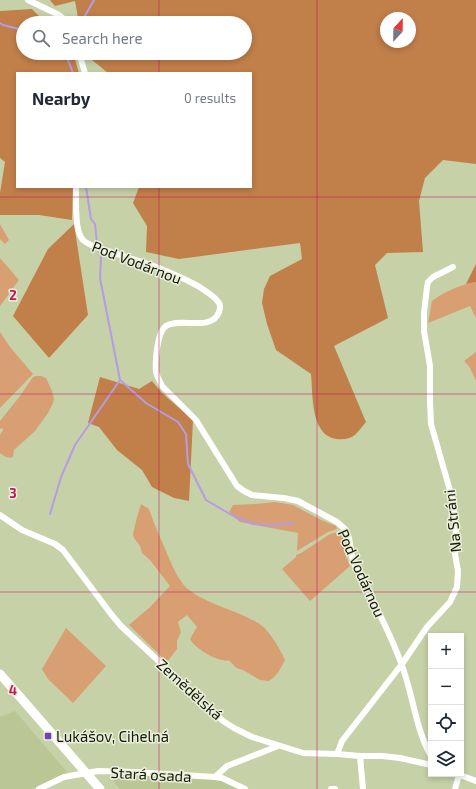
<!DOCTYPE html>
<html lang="en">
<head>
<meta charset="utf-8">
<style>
  body { margin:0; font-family:"Exo 2",sans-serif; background:#f2f2f3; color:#1f2937 }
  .controls { position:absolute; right:12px; bottom:12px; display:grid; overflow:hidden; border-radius:0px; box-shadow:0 2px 6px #0003 }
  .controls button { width:36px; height:36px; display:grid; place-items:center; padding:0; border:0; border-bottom:1px solid #e0e1e3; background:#fff; color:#1f2937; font:20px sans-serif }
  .compass { position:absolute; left:380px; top:12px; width:36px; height:36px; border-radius:50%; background:#fff; box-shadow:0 2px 6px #0003; rotate:22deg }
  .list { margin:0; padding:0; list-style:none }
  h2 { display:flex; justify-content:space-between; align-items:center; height:52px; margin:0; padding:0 16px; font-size:17px }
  h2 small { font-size:13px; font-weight:400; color:#747a83 }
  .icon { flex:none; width:22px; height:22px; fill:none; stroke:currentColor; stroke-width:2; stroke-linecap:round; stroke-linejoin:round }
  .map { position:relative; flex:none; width:476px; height:789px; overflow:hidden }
  .search { position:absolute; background:#fff; box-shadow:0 2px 6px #0003; left:16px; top:16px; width:236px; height:44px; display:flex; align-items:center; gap:10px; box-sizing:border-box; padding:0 14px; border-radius:22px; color:#747a83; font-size:15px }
  .panel { position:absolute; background:#fff; box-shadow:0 2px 6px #0003; left:16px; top:72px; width:236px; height:116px; border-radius:0px }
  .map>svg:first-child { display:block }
  .built { fill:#bac694 }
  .green { fill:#d89f73 }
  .forest { fill:#c17f4a; fill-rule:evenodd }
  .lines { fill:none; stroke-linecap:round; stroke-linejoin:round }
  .stream { stroke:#b49ce6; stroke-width:2 }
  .street { stroke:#fff; stroke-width:6 }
  .secondary { stroke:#fff; stroke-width:9 }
  .grid { fill:none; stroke:#c2185b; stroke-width:1; stroke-opacity:0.55 }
  .poi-dot { fill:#7241b8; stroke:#eaefda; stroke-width:1.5 }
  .labels { text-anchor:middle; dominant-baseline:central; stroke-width:3; stroke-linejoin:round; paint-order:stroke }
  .street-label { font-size:15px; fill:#151808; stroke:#eaefda }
  .poi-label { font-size:15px; fill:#151808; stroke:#eaefda; text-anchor:start }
  .grid-label { font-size:13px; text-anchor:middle; font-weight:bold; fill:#c2185b; stroke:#eaefda; stroke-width:3; stroke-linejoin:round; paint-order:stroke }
</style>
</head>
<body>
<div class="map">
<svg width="476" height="789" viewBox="0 0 476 789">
  <rect width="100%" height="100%" fill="#c7d1a7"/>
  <!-- built -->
  <path class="built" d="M15,711L67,772L68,773L32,789H0V717Z
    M124,772L221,779L243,789H120L113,781Z"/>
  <!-- green -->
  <path class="green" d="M0,224L9,240L5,244L0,239Z
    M0,258L19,280L0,306Z
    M476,282V318L470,306L428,323L432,301C445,291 460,285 476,282Z
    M0,332L10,347L33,374L0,408Z
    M476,352V381L469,366L464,361Z
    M36,376H41L46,378L52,391L54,399L53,403L48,413L35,431L14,450L13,457C8,459 4,456 0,453V435L3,430L2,428L0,429V421L20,396L33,377Z
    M275,502L293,505L321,520L336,526L337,529L328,532L297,551L298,533L240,522L229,512L233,505L256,504Z
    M141,504L149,509L154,523L172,565C175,572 183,586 189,590C205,602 224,607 242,615C248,618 256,621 261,625C271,633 280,649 285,660C280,669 278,675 269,681L260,680L243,670L236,668L230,661C227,660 225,661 223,660C213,659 195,648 190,639L197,627L187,615L178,622L181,632L177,641V649L167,662L129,625L150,607L170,586L150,560L142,553L140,546L134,538L133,534L137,517Z
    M342,531L346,557L350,566L310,601L282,569L296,557V555L301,553L330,534Z
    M66,628L106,666L73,703L48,679L42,669Z"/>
  <!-- forest -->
  <path class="forest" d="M50,0H476V164L443,160L425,178L419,201L423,252L387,253L375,265L388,318L334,346L366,422C356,434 353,441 336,439C310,435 313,393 311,374L276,350L267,324L262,303L264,289L270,276L302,259L300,243L179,259L146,252L147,226L133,203L139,187H251V73H108L92,60L90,53H245V23H79L75,1L55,6ZM386,18H410V42H386Z
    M32,9L46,23H23V53H73L79,73H17V187H73L72,220L39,215H0V193L5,162L0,158V11Z
    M74,224L88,315L49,358L13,316L48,249Z
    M476,264V282L466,284Z
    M100,377L139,389L152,381L162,393L193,420L189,501L174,498L152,487L142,470L117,450L99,427L88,423Z"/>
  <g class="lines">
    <!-- stream -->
    <path class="stream" d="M0,23L3,25L23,30
      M80,23L86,14L94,0
      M64,53L68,60L73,73
      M86,187L91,219L95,224L97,244
      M99,251L101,257L100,278L120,380L146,403L178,422L186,434L188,464L206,500L235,517L253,524L271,525L293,523
      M50,514L61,477L75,445L120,380"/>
    <!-- street -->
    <path class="street" d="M28,0L59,15L69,23
      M79,53L85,73
      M76,187C76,199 75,226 80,235C80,236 83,240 83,240C89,246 100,248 108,251C122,256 137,260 151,265C167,271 183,278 198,286C205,291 215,296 219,303C221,306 220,309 219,312C212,332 180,317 166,326C157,332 155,361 156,372C157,377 160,381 162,386L196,420L237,486L244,491L252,495L284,498L298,501L337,522L345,529L349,538L352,557L355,566C371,598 389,629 401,663C413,693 415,728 431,756
      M0,515L22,530L55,544L63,550L111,614L121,626L223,721L234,728L252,737L303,753L337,754L360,756H382L400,758L431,765
      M337,754L342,741L402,664L427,627L450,602L457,587L458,571L455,554L456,529L453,501L431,424L430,402V366L424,331V313L427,287L428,282L433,277L453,267
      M360,756L363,789
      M457,774L476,781
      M215,777L222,778L245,789
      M39,789L64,777L98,771L133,772L215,777L227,766L278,746
      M331,789H335
      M455,789L459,775"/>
    <!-- secondary -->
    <path class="secondary" d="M0,674L100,789"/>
  </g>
  <!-- grid -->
  <path class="grid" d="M159,0V23M317,0V789M159,53V73M159,187V789M0,197H476M0,394H476M0,592H476"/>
  <!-- markers -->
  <rect class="poi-dot" x="44" y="732" width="8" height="8" rx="2"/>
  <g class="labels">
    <!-- street labels -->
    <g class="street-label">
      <text transform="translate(137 262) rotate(21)">Pod Vodárnou</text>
      <text transform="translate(452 521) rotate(-96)">Na Stráni</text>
      <text transform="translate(362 573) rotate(66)">Pod Vodárnou</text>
      <text transform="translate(190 689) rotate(42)">Zemědělská</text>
      <text transform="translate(151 774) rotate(3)">Stará osada</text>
    </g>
    <!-- poi labels -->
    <g class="poi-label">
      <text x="56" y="736">Lukášov, Cihelná</text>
    </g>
  </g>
  <g class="grid-label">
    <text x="13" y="300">2</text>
    <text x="13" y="498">3</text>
    <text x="13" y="695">4</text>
  </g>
</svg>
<div class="controls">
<button>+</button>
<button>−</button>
<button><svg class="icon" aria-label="locate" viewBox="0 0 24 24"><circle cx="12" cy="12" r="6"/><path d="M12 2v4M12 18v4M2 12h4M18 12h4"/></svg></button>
<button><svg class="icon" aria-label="layers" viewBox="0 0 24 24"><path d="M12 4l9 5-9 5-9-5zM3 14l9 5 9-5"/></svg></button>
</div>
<svg class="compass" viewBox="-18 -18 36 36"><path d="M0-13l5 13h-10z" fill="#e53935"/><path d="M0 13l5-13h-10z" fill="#747a83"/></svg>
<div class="search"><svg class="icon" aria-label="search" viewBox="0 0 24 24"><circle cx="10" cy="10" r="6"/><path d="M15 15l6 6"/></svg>Search here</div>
<section class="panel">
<h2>Nearby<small>0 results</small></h2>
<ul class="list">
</ul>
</section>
</div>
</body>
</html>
